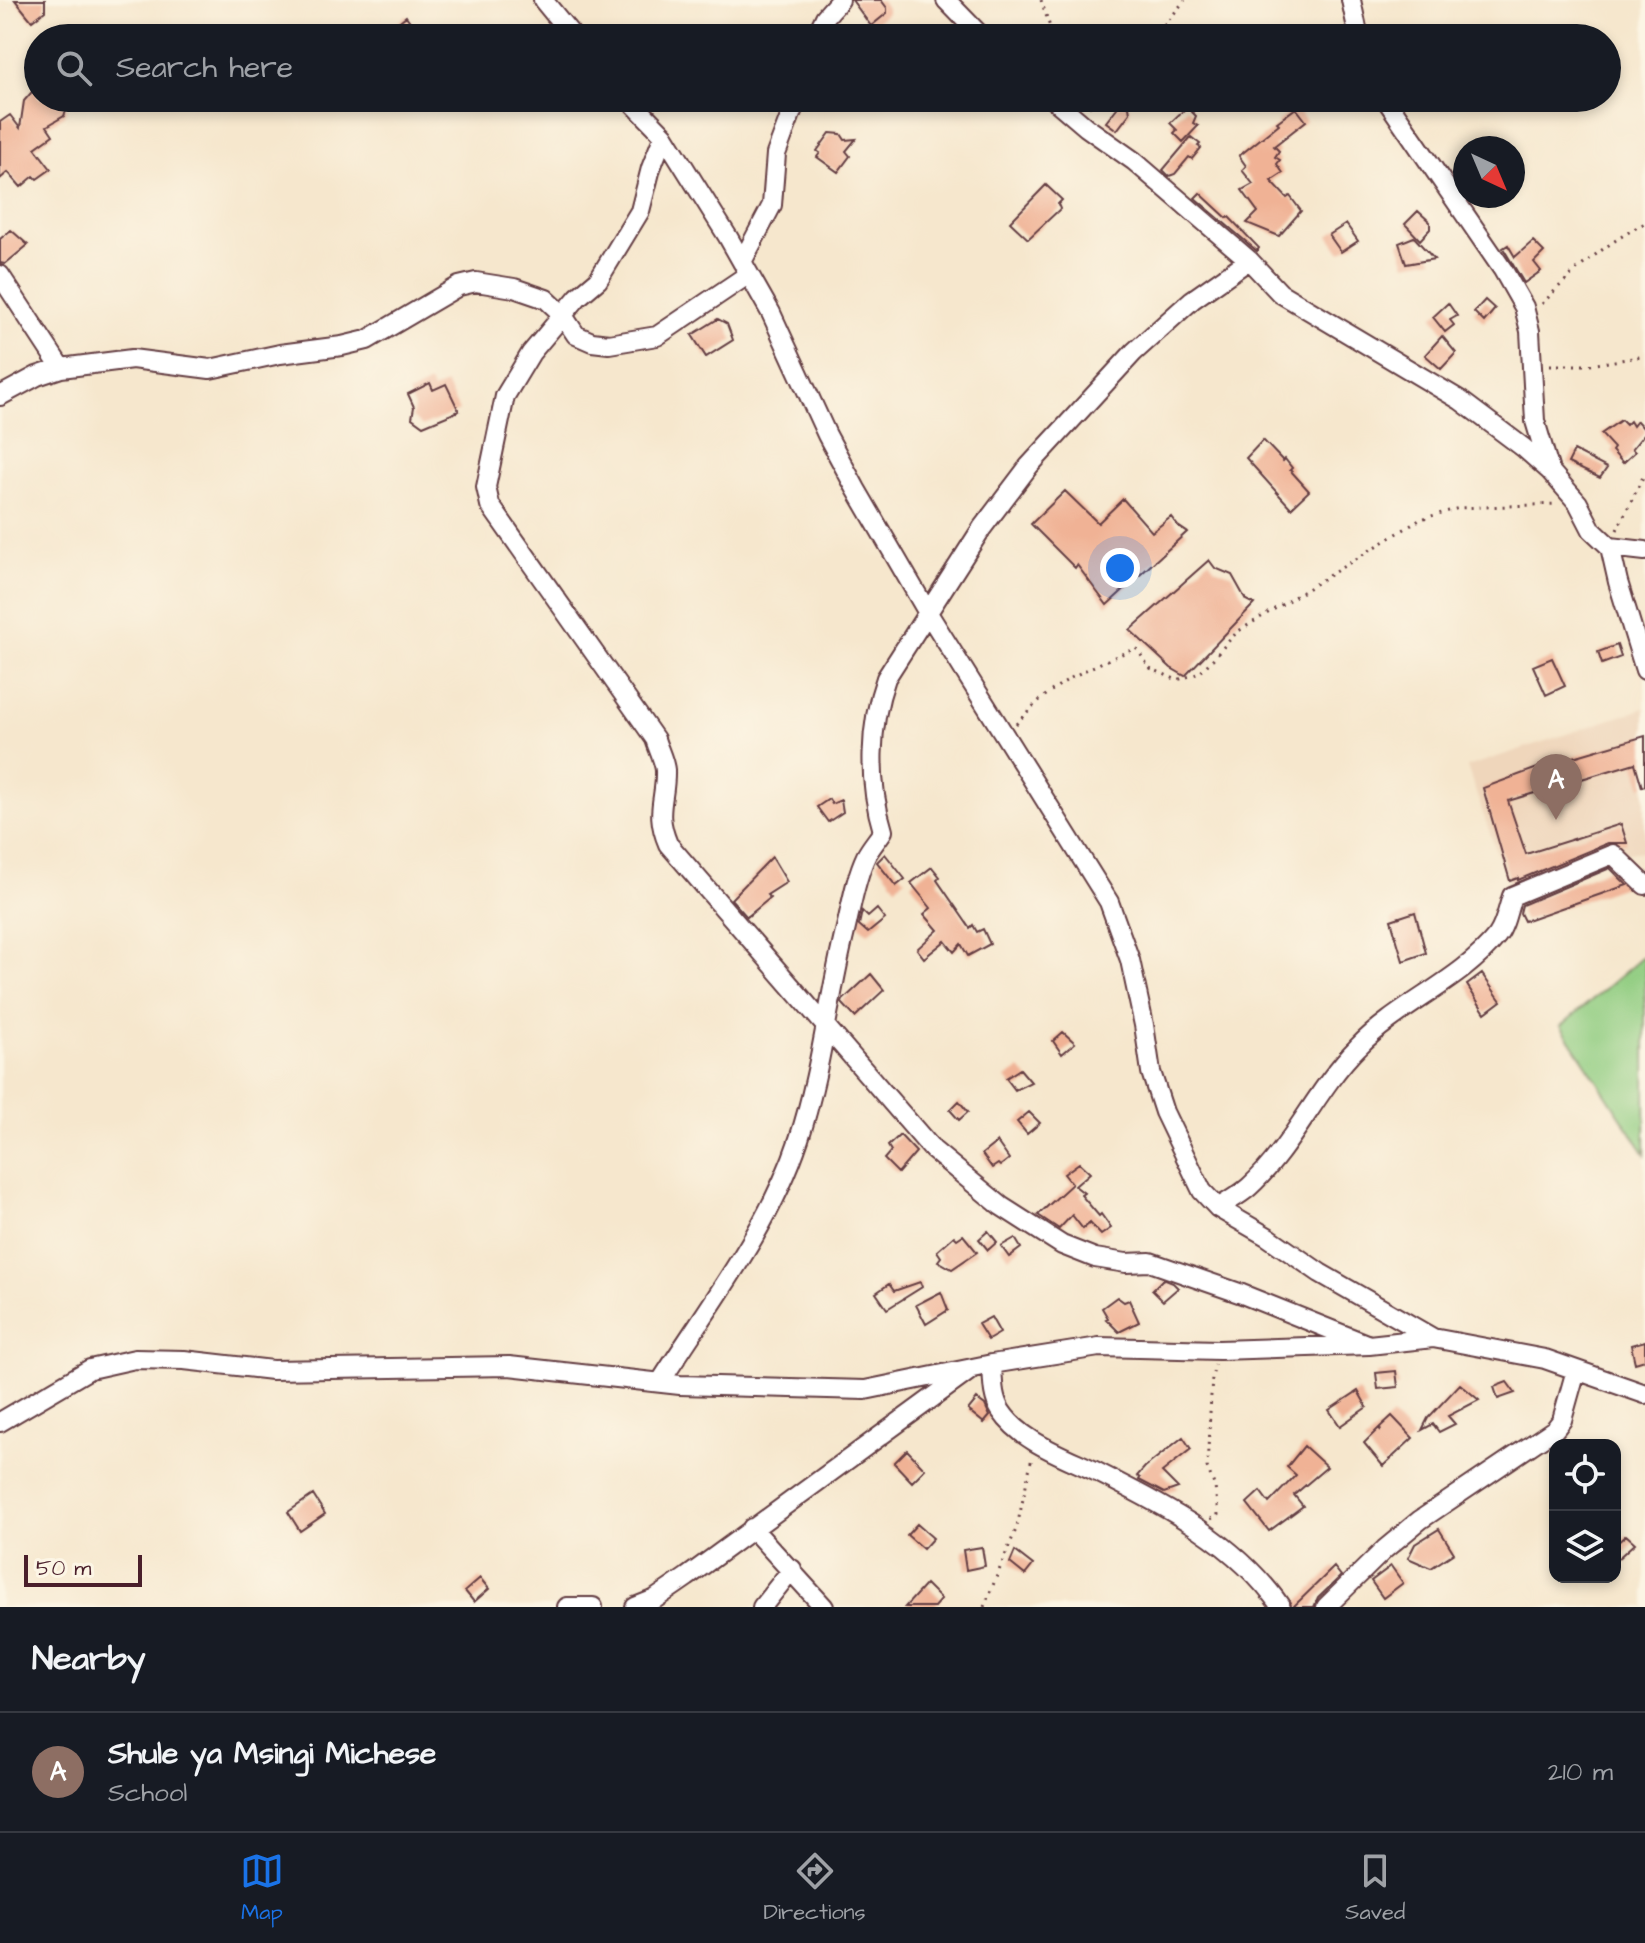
<!DOCTYPE html>
<html lang="en">
<head>
<meta charset="utf-8">
<style>
  body { margin:0; font-family:"Architects Daughter",sans-serif; background:#20242c; color:#f1f3f6 }
  .controls { position:absolute; right:24px; bottom:24px; display:grid; overflow:hidden; border-radius:16px; box-shadow:0 4px 12px #0003 }
  .controls button { width:72px; height:72px; display:grid; place-items:center; padding:0; border:0; border-bottom:2px solid #363941; background:#171b24; color:#f1f3f6; font:40px sans-serif }
  .compass { position:absolute; left:1453px; top:136px; width:72px; height:72px; border-radius:50%; background:#171b24; box-shadow:0 4px 12px #0003; rotate:136deg }
  .scale { position:absolute; left:24px; bottom:20px; width:118px; box-sizing:border-box; padding-left:8px; border:4px solid #4a1f2b; border-top:0; font-size:22px; line-height:28px; white-space:nowrap; color:#4a1f2b; -webkit-text-stroke:6px #fcf5e5; paint-order:stroke }
  .you { position:absolute; left:1120px; top:568px; width:28px; height:28px; margin:-20px; border:6px solid #fff; border-radius:50%; background:#1a73e8; box-shadow:0 0 0 12px #1a73e833 }
  .badge { display:grid; place-items:center; width:52px; height:52px; border-radius:50%; background:#1a73e8; color:#fff; font-size:26px; font-weight:700 }
  .pin { position:absolute; translate:-50% -66px; filter:drop-shadow(0 2px 4px #0008) }
  .pin::after { content:''; position:absolute; top:42px; width:28px; height:24px; background:inherit; clip-path:polygon(0 0,100% 0,50% 100%) }
  .list { margin:0; padding:0; list-style:none }
  h2 { display:flex; justify-content:space-between; align-items:center; height:104px; margin:0; padding:0 32px; font-size:34px }
  h2 small { font-size:26px; font-weight:400; color:#9ea1a6 }
  .list li { display:grid; grid-template-columns:52px 1fr auto; gap:24px; align-items:center; box-sizing:border-box; height:120px; padding:0 32px; border-top:2px solid #363941 }
  .list b { display:block; font-size:30px; white-space:nowrap }
  .list p { margin:0; font-size:26px; white-space:nowrap; color:#9ea1a6 }
  .list em { font-size:26px; font-style:normal; color:#9ea1a6 }
  .icon { flex:none; width:44px; height:44px; fill:none; stroke:currentColor; stroke-width:2; stroke-linecap:round; stroke-linejoin:round }
  .map { position:relative; flex:none; width:1645px; height:1607px; overflow:hidden }
  .search { position:absolute; background:#171b24; box-shadow:0 4px 12px #0003; left:24px; right:24px; top:24px; height:88px; display:flex; align-items:center; gap:20px; box-sizing:border-box; padding:0 28px; border-radius:44px; color:#9ea1a6; font-size:30px }
  .sheet { height:224px; background:#171b24 }
  nav { display:flex; justify-content:space-around; align-items:center; box-sizing:border-box; height:112px; border-top:2px solid #363941; background:#171b24; font-size:22px; color:#9ea1a6 }
  nav a { display:grid; justify-items:center; gap:4px }
  nav .on { color:#1a73e8 }
  .map>svg:first-child { display:block }
  .built { fill:#efd6bb }
  .green { fill:#92cd82; stroke:#6e7656; stroke-width:2 }
  .building { fill:#f0b295 }
  .lines { fill:none; stroke-linecap:round; stroke-linejoin:round }
  .minor-casing { stroke:#643d43; stroke-width:22 }
  .path { stroke:#643d43; stroke-width:3; stroke-dasharray:2 6; stroke-linecap:butt }
  .minor { stroke:#fff; stroke-width:18 }
</style>
</head>
<body>
<div class="map">
<svg width="1645" height="1607" viewBox="0 0 1645 1607">
  <rect width="100%" height="100%" fill="#fcf5e5"/>
  <filter id="ink" filterUnits="userSpaceOnUse"><feTurbulence type="fractalNoise" baseFrequency=".0125" numOctaves="2"/><feDisplacementMap in="SourceGraphic" scale="16" xChannelSelector="R" yChannelSelector="G"/><feConvolveMatrix kernelMatrix="1 2 1 2 8 2 1 2 1" color-interpolation-filters="sRGB"/></filter>
  <filter id="wash" filterUnits="userSpaceOnUse"><feTurbulence type="fractalNoise" baseFrequency=".006" numOctaves="4" result="noise"/><feDisplacementMap in="SourceGraphic" scale="32" xChannelSelector="R" yChannelSelector="G"/><feGaussianBlur stdDeviation="1.8" result="paint"/><feColorMatrix in="noise" values="0 0 0 0 0 0 0 0 0 0 0 0 0 0 0 0 0 1.4 0 .05"/><feComposite in="paint" operator="in"/></filter>
  <g filter="url(#wash)">
    <rect width="100%" height="100%" fill="#f6e7cd"/>
    <!-- built -->
    <path class="built" d="M1645,708V851L1613,854L1512,896L1467,767Z"/>
    <!-- green -->
    <path class="green" d="M1645,955V1154L1561,1026Z"/>
    <g id="blocks">
      <!-- building -->
      <path class="building" d="M15,0H45V11L32,21Z
        M852,0H881L887,8V13L871,26Z
        M406,16L417,31L412,38H404L395,25Z
        M38,85V98H58L67,109L64,116L47,126L53,135L35,148L51,169L37,179L34,176L21,187L8,172L0,179V122L10,115L20,128L24,101Z
        M1120,104L1129,106L1130,113L1117,130L1106,122Z
        M1187,107L1196,116L1193,123L1198,126L1183,142L1174,133L1177,130L1170,123Z
        M1296,108L1306,121L1274,146L1279,151L1275,157L1280,160L1277,164L1283,173L1271,181L1287,198L1290,196L1301,211L1279,236L1247,223L1258,212L1242,190L1253,184L1242,170L1246,166L1239,156L1279,124L1277,122Z
        M830,133L841,134L845,140L856,139L846,151L850,156L838,172L817,157L820,153L817,151Z
        M1191,137L1200,144L1198,146L1201,148L1192,159L1189,157L1175,174L1169,176L1163,170Z
        M1046,185L1062,200L1058,204L1060,209L1028,239L1010,222Z
        M1200,193L1227,218L1229,217L1259,248L1257,251L1195,198Z
        M1418,211L1430,222V229L1420,240L1405,224Z
        M1346,224L1358,241L1341,252L1329,235Z
        M11,230L28,245L5,264L0,263V239Z
        M1414,237L1434,259L1406,264L1399,243Z
        M1533,241L1544,252L1534,262L1541,271L1524,283L1503,248L1508,245L1515,257Z
        M1485,300L1495,309L1484,322L1474,312Z
        M1448,303L1457,316L1450,320L1454,325L1445,332L1433,317Z
        M718,319L727,324L733,340L706,357L692,335Z
        M1442,336L1456,353L1441,369L1425,355Z
        M430,383L433,390L446,384L459,411L423,426L412,418L414,407L408,394Z
        M1621,420L1626,425L1630,421L1633,426L1637,421L1645,430V433L1632,449L1635,452L1623,463L1612,451L1614,448L1601,434Z
        M1263,440L1283,461L1285,459L1292,468L1290,470L1309,491L1291,508L1246,458Z
        M1574,451L1607,468L1600,478L1568,463Z
        M1065,491L1098,523L1123,499L1152,532L1171,517L1178,526L1187,532L1107,605L1077,565L1075,568L1031,524Z
        M1209,560L1215,568L1232,575L1246,600L1254,604L1185,676L1171,668L1130,630Z
        M1617,645L1621,657L1602,664L1598,652Z
        M1552,658L1565,686L1546,695L1533,666Z
        M1645,736V786L1642,787L1635,763L1508,801L1526,854L1621,824L1627,843H1608L1518,880V878L1510,881L1483,788L1543,766Z
        M829,799L832,804L841,800L843,812L828,822L817,807Z
        M885,854L905,879L896,886L877,862Z
        M772,857L787,882L767,895L770,898L747,917L731,899Z
        M932,867L940,877L937,880L970,928L973,925L977,932L983,929L990,944L968,956L961,944L954,952L945,941L924,958L917,949L938,930L924,914L931,908L911,883Z
        M1610,868L1627,885L1524,921L1520,913L1522,905Z
        M877,909L885,919L868,933L859,925L862,911L868,917Z
        M1415,912L1426,953L1403,961L1391,920Z
        M871,974L884,990L855,1017L842,1003L843,1000Z
        M1482,974L1501,1001L1485,1013L1467,985Z
        M1063,1032L1075,1043L1062,1054L1053,1041Z
        M1020,1069L1031,1082L1015,1090L1006,1078Z
        M959,1101L968,1112L959,1120L950,1110Z
        M1029,1112L1040,1123L1027,1134L1017,1122Z
        M900,1135L916,1152L898,1173L884,1159L891,1151L888,1146Z
        M997,1142L1009,1159L1000,1166L998,1164L992,1168L982,1154Z
        M1079,1163L1090,1173L1075,1186L1084,1193L1081,1195L1099,1216L1101,1214L1111,1228L1101,1235L1090,1223L1083,1229L1072,1215L1059,1229L1038,1215L1072,1184L1064,1174Z
        M988,1231L997,1242L988,1250L979,1239Z
        M963,1235L977,1252L952,1269L938,1261L941,1257L937,1251L954,1236L957,1239Z
        M1015,1238L1021,1248L1009,1257L1001,1246Z
        M1163,1279L1173,1283L1178,1288L1163,1301L1152,1290Z
        M920,1282L922,1287L887,1309L876,1293L889,1284L894,1291Z
        M941,1292L948,1310L926,1324L916,1305Z
        M1117,1297L1124,1302L1129,1300L1139,1322L1119,1332L1106,1319L1108,1318L1102,1308Z
        M991,1317L1000,1333L988,1340L978,1324Z
        M1645,1341V1360L1635,1363L1631,1345Z
        M1396,1371L1398,1387L1378,1389L1376,1373Z
        M1507,1382L1515,1393L1498,1399L1494,1387Z
        M1460,1384L1479,1400L1448,1416L1455,1424L1439,1432L1433,1424L1422,1430L1428,1418Z
        M1358,1391L1367,1407L1340,1426L1329,1410Z
        M977,1399L985,1405L990,1416L984,1423L968,1410Z
        M1392,1416L1413,1438L1383,1466L1364,1443L1379,1428L1381,1431L1380,1427Z
        M1183,1437L1191,1449L1162,1472L1178,1488L1164,1493L1139,1480L1140,1478L1137,1476L1145,1467Z
        M1304,1446L1327,1467L1294,1495L1303,1506L1269,1531L1247,1503L1260,1491L1269,1503L1296,1475L1287,1467Z
        M907,1450L925,1469L912,1482L894,1463Z
        M313,1495L325,1514L300,1531L288,1512Z
        M917,1524L933,1538L923,1549L907,1535Z
        M1439,1529L1454,1553L1431,1568L1408,1558L1415,1544Z
        M1626,1535L1635,1543L1615,1561V1545Z
        M982,1547L985,1566L966,1570L963,1550Z
        M1015,1551L1033,1565L1025,1575L1010,1563Z
        M1391,1566L1403,1583L1383,1598L1371,1581Z
        M1334,1567L1341,1576L1318,1598L1314,1607H1293Z
        M480,1578L489,1589L474,1602L465,1591Z
        M926,1584L941,1599L934,1607H905Z"/>
    </g>
  </g>
  <g filter="url(#ink)">
    <use href="#blocks" fill-opacity="0" stroke="#643d43" stroke-width="2"/>
    <g class="lines">
      <defs>
        <path id="minor" d="M543,0L574,38
          M946,0L983,38
          M1351,0L1359,38
          M815,38L825,17L840,0
          M628,98L664,135L728,237L771,313L827,435L856,489L928,613L1109,902L1130,960L1144,1025L1151,1072L1164,1112L1202,1191L1218,1208L1268,1237L1320,1273L1433,1338
          M1052,98L1086,127L1134,161L1249,260L1280,293L1460,400L1524,448L1550,471L1578,503L1592,530L1610,547L1645,551
          M1385,98L1503,270L1524,307L1530,331L1535,421L1550,471
          M664,135L651,168L640,211L598,280L578,297L531,353L505,396L486,487L490,505L655,739C658,749 664,760 665,770C666,800 654,811 668,844L933,1150L1001,1206L1062,1245L1095,1258L1126,1263L1150,1262L1242,1294L1369,1345
          M742,262L772,205L776,154L797,98
          M0,275L61,368
          M0,396L37,376L61,368L132,359L210,369L280,354L342,346L367,340L459,286L476,282L514,288L546,299L562,314L576,335L592,342L609,344L657,336L749,274
          M1610,547L1618,582L1645,670
          M1218,1208C1228,1201 1240,1195 1249,1187C1293,1147 1316,1089 1358,1047C1398,1005 1461,981 1497,936C1505,926 1508,908 1512,896L1613,854L1645,885
          M992,1364C993,1380 992,1397 1001,1411C1022,1443 1067,1457 1099,1473C1167,1507 1237,1543 1281,1607
          M657,1382L661,1381C710,1304 770,1227 799,1139C821,1072 828,1001 845,932C851,908 855,879 866,856C870,848 878,839 883,831C868,782 869,726 886,678L982,528L1029,466L1134,352L1192,300L1249,260
          M0,1422L90,1369L135,1359L184,1360L272,1370L509,1366L680,1385L865,1390L992,1364L1099,1347L1219,1350L1369,1345L1433,1338L1545,1359L1645,1394
          M752,1528L824,1607
          M567,1607H593
          M635,1607L655,1599L687,1577L969,1371
          M762,1607L792,1569
          M1326,1607L1385,1549L1420,1520L1555,1429L1562,1420L1576,1370"/>
      </defs>
      <!-- minor casing -->
      <use href="#minor" class="minor-casing"/>
      <!-- path -->
      <path class="path" d="M1041,0L1050,27L1058,38
        M1154,38L1185,0
        M1089,107L1097,98
        M1542,304C1573,271 1605,244 1645,223
        M1550,365H1590L1645,356
        M1617,530L1645,473
        M1016,724C1053,682 1085,669 1136,648L1150,668L1177,680L1200,673L1237,632L1421,519L1459,508L1558,504
        M1211,1519L1218,1515L1215,1487L1207,1467L1212,1377L1215,1365
        M984,1607L1017,1527L1032,1457"/>
      <!-- minor -->
      <use href="#minor" class="minor"/>
    </g>
  </g>
</svg>
<div class="controls">
<button><svg class="icon" aria-label="locate" viewBox="0 0 24 24"><circle cx="12" cy="12" r="6"/><path d="M12 2v4M12 18v4M2 12h4M18 12h4"/></svg></button>
<button><svg class="icon" aria-label="layers" viewBox="0 0 24 24"><path d="M12 4l9 5-9 5-9-5zM3 14l9 5 9-5"/></svg></button>
</div>
<svg class="compass" viewBox="-18 -18 36 36"><path d="M0-13l5 13h-10z" fill="#e53935"/><path d="M0 13l5-13h-10z" fill="#9ea1a6"/></svg>
<div class="scale">50 m</div>
<div class="you"></div>
<div class="pin badge" style="left:1556px;top:820px;background:#8d6e63">A</div>
<div class="search"><svg class="icon" aria-label="search" viewBox="0 0 24 24"><circle cx="10" cy="10" r="6"/><path d="M15 15l6 6"/></svg>Search here</div>
</div>
<section class="sheet">
<h2>Nearby<small></small></h2>
<ul class="list">
<li><span class="badge" style="background:#8d6e63">A</span><div><b>Shule ya Msingi Michese</b><p>School</p></div><em>210 m</em></li>
</ul>
</section>
<nav>
<a class="on"><svg class="icon" aria-label="map" viewBox="0 0 24 24"><path d="M3 6l6-2 6 2 6-2v14l-6 2-6-2-6 2zM9 4v14M15 6v14"/></svg>Map</a>
<a><svg class="icon" aria-label="directions" viewBox="0 0 24 24"><path d="M12 3l9 9-9 9-9-9zM9 14v-3h6M13 9l2 2-2 2"/></svg>Directions</a>
<a><svg class="icon" aria-label="saved" viewBox="0 0 24 24"><path d="M7 4h10v16l-5-4-5 4z"/></svg>Saved</a>
</nav>
</body>
</html>
